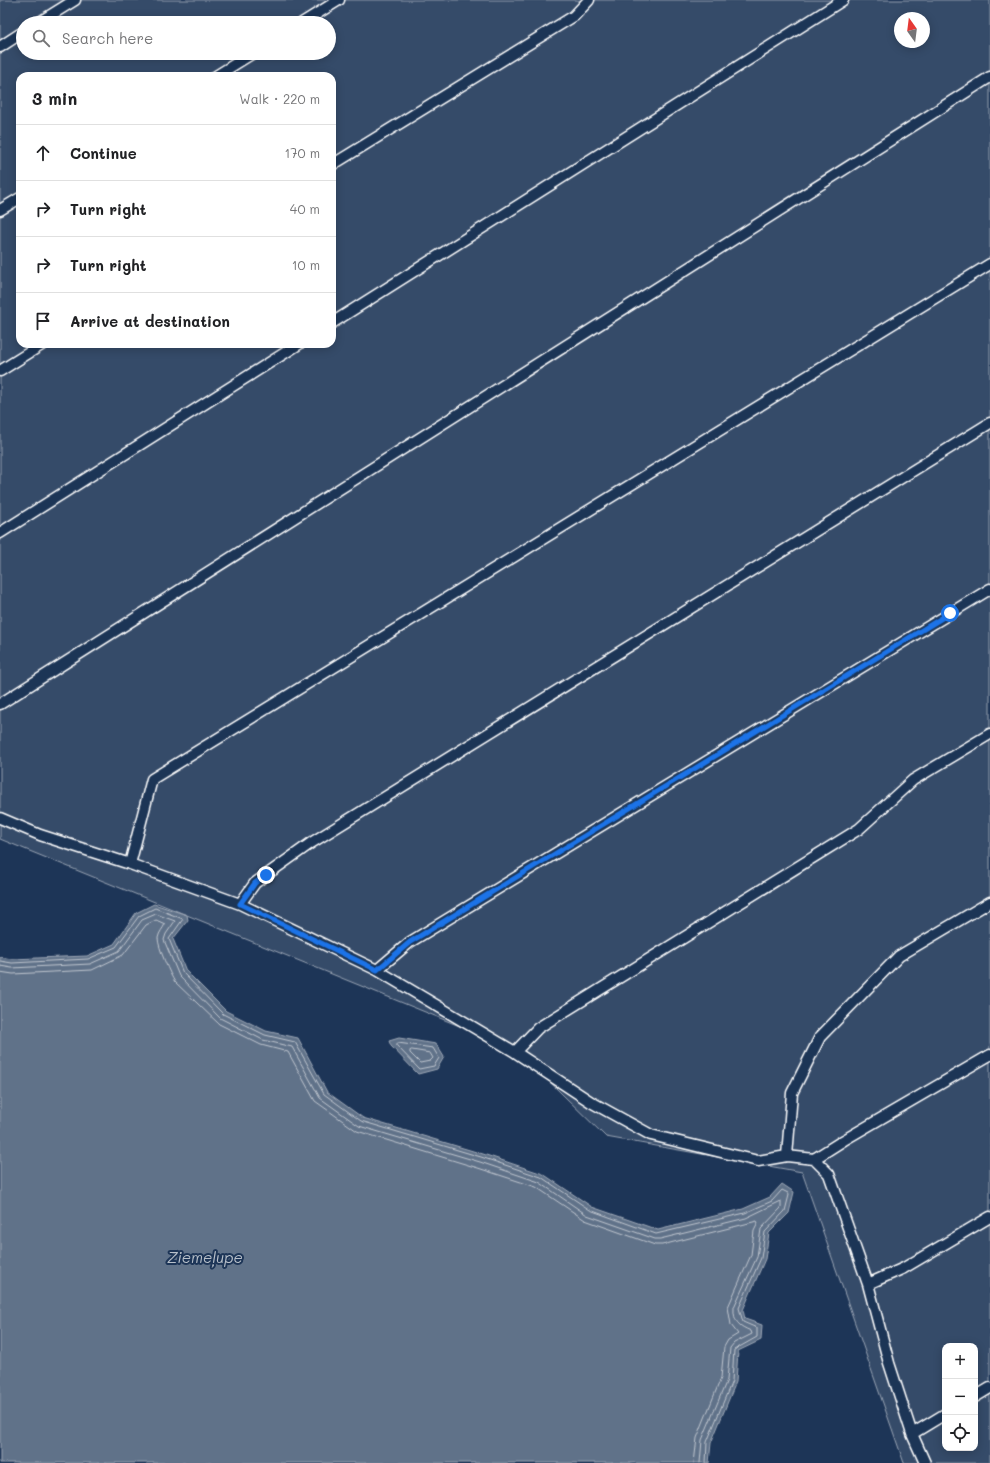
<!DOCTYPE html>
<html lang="en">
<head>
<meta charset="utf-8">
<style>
  body { margin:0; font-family:Mali,sans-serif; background:#f2f2f2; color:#202124 }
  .controls { position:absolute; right:12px; bottom:12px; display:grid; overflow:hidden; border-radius:8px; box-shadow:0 2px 10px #0003 }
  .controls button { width:36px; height:36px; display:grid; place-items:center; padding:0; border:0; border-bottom:1px solid #e0e0e0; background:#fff; color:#202124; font:20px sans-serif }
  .compass { position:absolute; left:894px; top:12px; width:36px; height:36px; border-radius:50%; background:#fff; box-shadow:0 2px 10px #0003; rotate:346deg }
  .stop { position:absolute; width:12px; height:12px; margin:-9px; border:3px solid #1a73e8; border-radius:50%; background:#fff }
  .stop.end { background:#1a73e8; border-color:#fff; box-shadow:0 1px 4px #0008 }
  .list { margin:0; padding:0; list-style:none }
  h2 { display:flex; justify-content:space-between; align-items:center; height:52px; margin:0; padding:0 16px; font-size:17px }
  h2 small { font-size:13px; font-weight:400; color:#757577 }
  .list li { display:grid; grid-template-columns:26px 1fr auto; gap:12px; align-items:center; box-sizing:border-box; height:56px; padding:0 16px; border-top:1px solid #e0e0e0 }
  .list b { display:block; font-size:15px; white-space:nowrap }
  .list em { font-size:13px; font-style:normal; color:#757577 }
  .icon { flex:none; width:22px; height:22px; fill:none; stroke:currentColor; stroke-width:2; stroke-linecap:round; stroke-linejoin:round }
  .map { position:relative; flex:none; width:990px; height:1463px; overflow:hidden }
  .search { position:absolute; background:#fff; box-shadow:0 2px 10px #0003; left:16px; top:16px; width:320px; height:44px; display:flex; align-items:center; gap:10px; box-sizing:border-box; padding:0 14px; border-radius:22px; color:#757577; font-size:15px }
  .panel { position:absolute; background:#fff; box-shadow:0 2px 10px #0003; left:16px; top:72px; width:320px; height:276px; border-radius:12px }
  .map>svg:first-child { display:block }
  .green { fill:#364b69; stroke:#9aa5b4; fill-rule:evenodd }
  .water { fill:#617289; stroke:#a0aab8 }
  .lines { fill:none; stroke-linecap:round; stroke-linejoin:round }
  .shore { stroke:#c0c7d0; stroke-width:1 }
  .service-casing { stroke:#fff; stroke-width:13 }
  .service { stroke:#1d3557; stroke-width:10 }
  .route { stroke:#1a73e8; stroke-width:5 }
  .labels { text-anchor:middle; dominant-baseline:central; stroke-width:4; stroke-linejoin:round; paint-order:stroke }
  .water-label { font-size:15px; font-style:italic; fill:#b8c0ca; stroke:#1d3557 }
</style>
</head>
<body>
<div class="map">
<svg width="990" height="1463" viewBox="0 0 990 1463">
  <rect width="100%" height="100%" fill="#1d3557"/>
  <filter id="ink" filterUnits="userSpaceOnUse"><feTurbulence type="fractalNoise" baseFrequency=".025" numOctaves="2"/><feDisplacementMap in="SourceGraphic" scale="8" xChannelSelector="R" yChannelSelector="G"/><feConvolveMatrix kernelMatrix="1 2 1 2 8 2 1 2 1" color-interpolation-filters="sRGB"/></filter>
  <g filter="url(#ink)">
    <!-- green -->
    <path class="green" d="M0,0H990V1463H904L802,1172L606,1137L516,1049L0,839ZM900,18H924V42H900ZM23,23H329V53H23ZM20,76H332V344H20ZM945,1346H975V1448H945Z"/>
    <!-- water -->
    <path class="water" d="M154,904L187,915L188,920L173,939L186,971L226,1011L266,1031L298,1038L327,1092L363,1118L483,1154L543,1174L592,1207L658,1230L743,1209L770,1197L782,1184L794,1192L789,1213L769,1233L765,1259L743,1310L745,1319L762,1325L761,1340L738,1351L736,1382L711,1443L709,1463H0V957L12,959L87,956L114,944L136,913Z
      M399,1038L436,1044L444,1057L437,1069L418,1074L391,1046L389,1041Z"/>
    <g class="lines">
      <!-- shore -->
      <path class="shore" d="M0,961L12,963L88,959L116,947L139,916L155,908L183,919L169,939L183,973L223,1014L265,1035L295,1042L324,1094L361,1121L481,1157L541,1177L590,1210L656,1234L745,1213L772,1201L782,1190L788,1193L789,1195L785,1211L765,1232L761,1258L739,1308L743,1322L757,1328V1337L734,1350L732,1381L707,1442L706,1463
        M0,966L12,968L90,964L119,951L142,920L156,914L175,921L166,934L164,940L179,976L220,1018L263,1040L292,1047L320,1098L359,1126L480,1162L539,1182L587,1215L655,1239H660L746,1218L781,1201V1208L761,1229L757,1257L734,1307C733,1322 739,1326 751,1331L752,1334L734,1343L730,1348L727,1380L702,1440L700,1463
        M0,972L13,974L92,970L123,955L146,925L156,920L165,924C163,929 159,932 158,938C158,947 170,975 175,982L219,1024L261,1045L288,1052L315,1101L357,1131L478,1168L536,1187L585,1220L655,1245H662L757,1221L758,1223L754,1231L751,1255L728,1307L731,1325L738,1334L728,1340L724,1347L721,1378L697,1438L694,1463
        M398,1043L433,1048L439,1058L434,1066L419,1069L397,1046Z
        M412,1050L430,1053L433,1058L430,1061L420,1063L410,1053V1051Z"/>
      <defs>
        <path id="service" d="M38,23L75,0
          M302,23L339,0
          M0,47L23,32
          M216,76L253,53
          M332,165L574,16L589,0
          M0,210L20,198
          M332,323L843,0
          M0,371L43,344
          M0,533L299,344
          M0,704L990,77
          M0,818L40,835L130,864L240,904L377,970L515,1052L591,1102L651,1135L758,1161L787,1156L814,1159L829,1174L868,1284L889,1363L912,1434L925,1463
          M130,864L152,779L990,264
          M240,904L255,883L311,843L990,423
          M377,970L410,942L990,589
          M515,1052L538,1028L859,829L913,780L990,734
          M787,1156L792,1093L820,1037L899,956L990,902
          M814,1159L844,1140L990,1055
          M868,1284L904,1268L990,1217
          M975,1397L990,1388
          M912,1434L945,1414"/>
      </defs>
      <!-- service casing -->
      <use href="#service" class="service-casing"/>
      <!-- service -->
      <use href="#service" class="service"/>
    </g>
  </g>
  <g class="lines" filter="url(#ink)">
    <!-- route -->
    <path class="route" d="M266,875L255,883L240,904L377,970L410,942L950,613"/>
  </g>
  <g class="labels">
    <!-- water labels -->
    <g class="water-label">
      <text x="205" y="1257">Ziemeļupe</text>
    </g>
  </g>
</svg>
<div class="controls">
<button>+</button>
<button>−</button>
<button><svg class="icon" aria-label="locate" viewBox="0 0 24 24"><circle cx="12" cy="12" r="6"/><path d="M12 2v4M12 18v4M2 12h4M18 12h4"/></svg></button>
</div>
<svg class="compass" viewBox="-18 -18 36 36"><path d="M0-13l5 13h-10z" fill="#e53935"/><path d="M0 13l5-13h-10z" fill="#757577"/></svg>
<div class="stop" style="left:950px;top:613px"></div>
<div class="stop end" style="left:266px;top:875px"></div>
<div class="search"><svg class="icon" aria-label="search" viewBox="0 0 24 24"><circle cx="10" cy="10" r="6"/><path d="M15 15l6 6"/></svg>Search here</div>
<section class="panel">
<h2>3 min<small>Walk · 220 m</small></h2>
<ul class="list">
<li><svg class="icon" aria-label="ahead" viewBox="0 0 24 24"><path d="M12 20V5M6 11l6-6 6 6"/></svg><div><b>Continue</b></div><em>170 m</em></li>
<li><svg class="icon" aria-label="right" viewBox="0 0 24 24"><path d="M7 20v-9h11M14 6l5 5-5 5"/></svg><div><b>Turn right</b></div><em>40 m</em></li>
<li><svg class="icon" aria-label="right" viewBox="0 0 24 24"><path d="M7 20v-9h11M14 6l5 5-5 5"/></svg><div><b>Turn right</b></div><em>10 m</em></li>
<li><svg class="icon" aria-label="arrive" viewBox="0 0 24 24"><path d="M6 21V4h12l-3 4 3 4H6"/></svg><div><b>Arrive at destination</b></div></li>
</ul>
</section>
</div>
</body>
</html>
